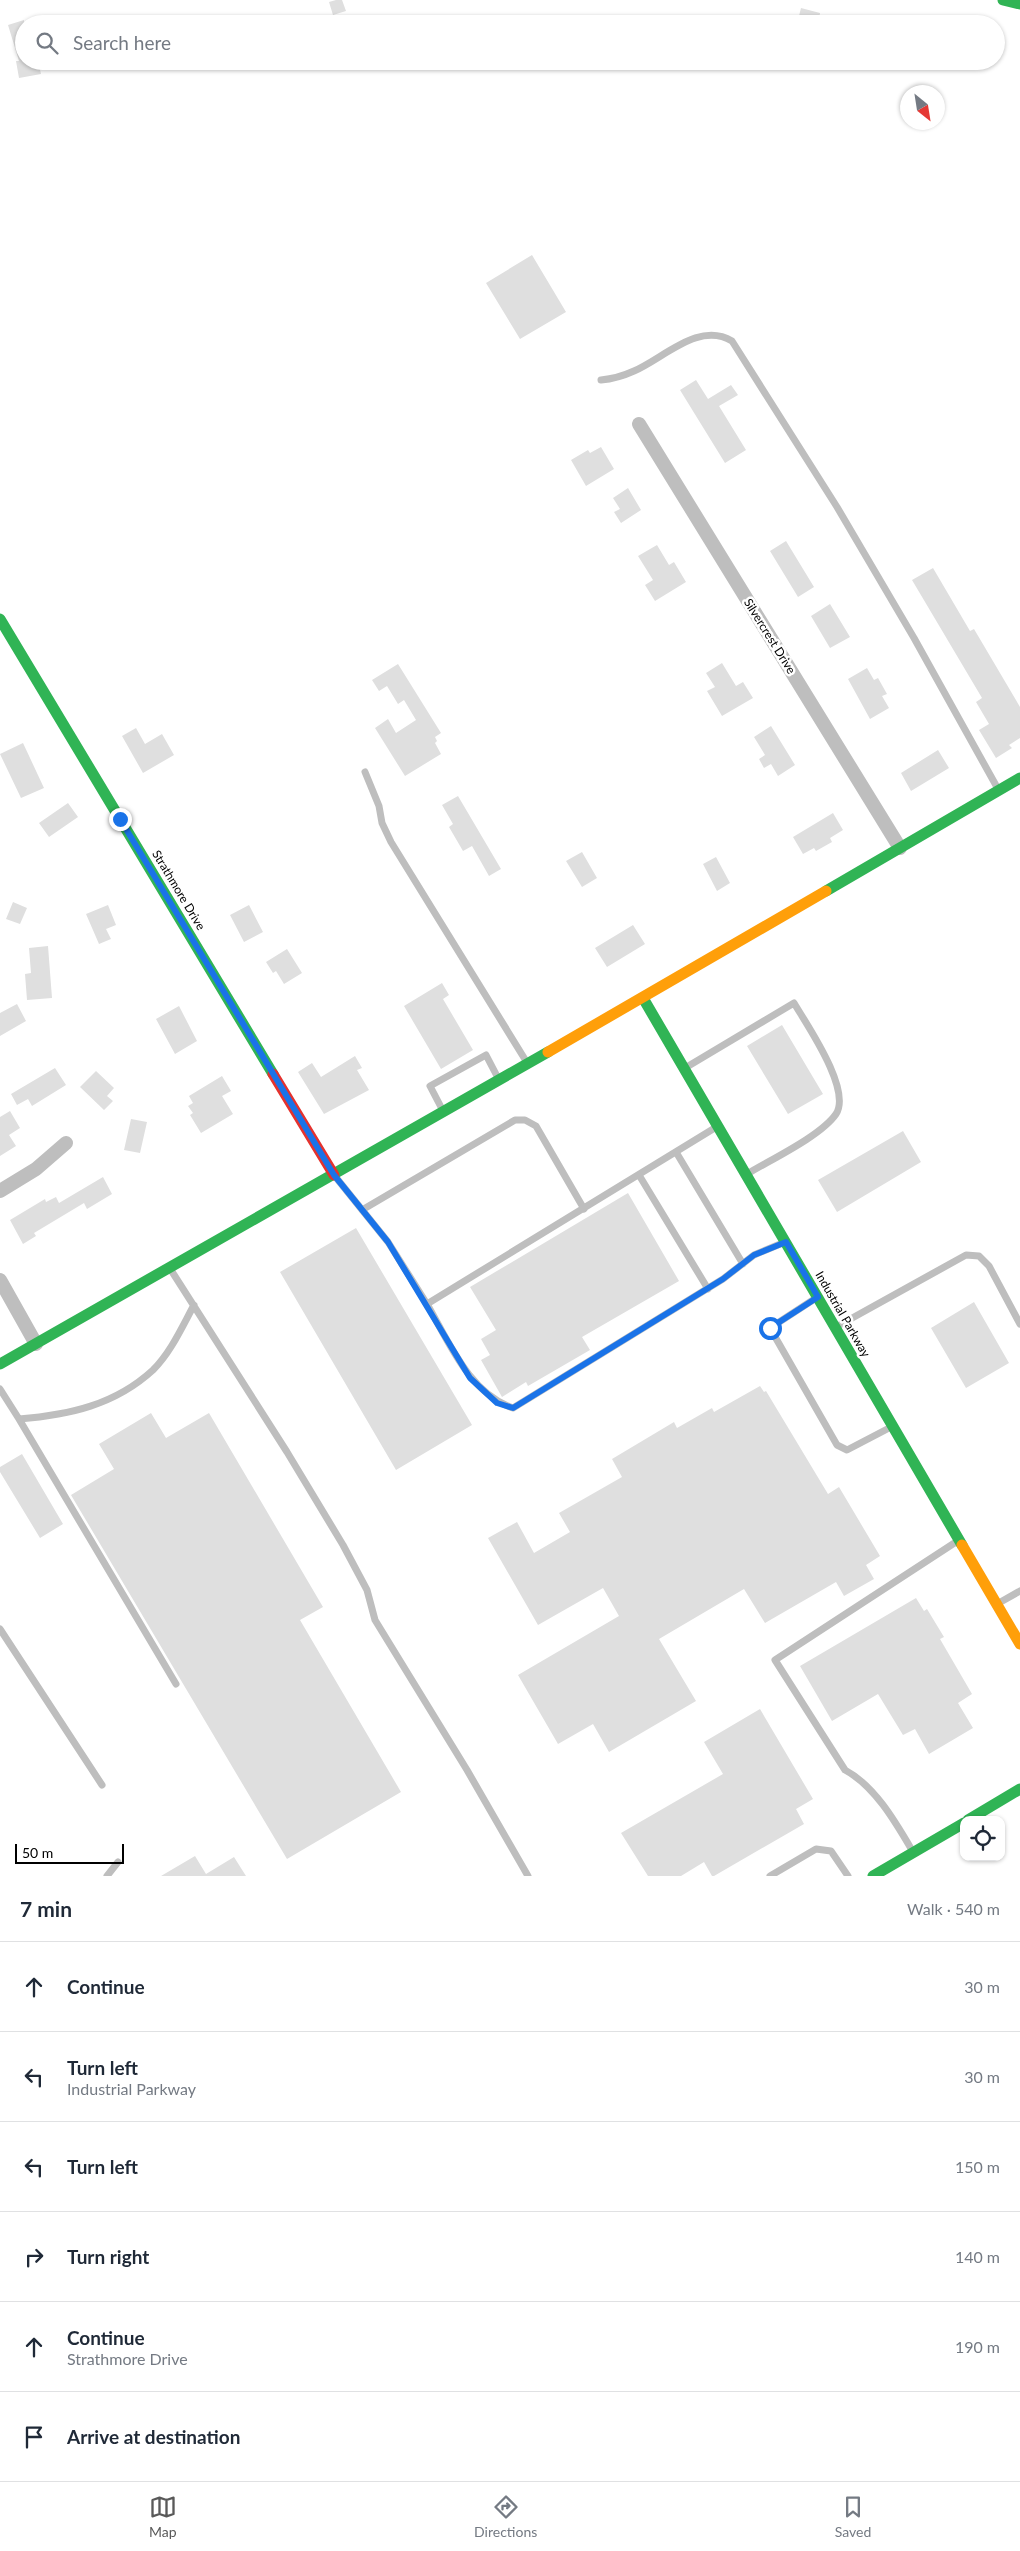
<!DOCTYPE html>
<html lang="en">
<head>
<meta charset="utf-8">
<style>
  body { margin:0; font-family:Lato,sans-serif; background:#f2f2f3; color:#1f2937 }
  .controls { position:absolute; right:15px; bottom:15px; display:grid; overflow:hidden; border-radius:10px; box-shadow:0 1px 4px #0004 }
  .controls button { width:45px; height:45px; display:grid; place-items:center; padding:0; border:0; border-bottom:1px solid #e0e1e3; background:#fff; color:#1f2937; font:25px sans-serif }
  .compass { position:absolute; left:900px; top:85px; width:45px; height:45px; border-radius:50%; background:#fff; box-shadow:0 1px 4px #0004; rotate:150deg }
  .scale { position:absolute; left:15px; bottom:12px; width:109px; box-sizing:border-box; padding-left:5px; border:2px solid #000; border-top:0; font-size:14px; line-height:18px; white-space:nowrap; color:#000; -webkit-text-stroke:4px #fff; paint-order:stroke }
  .stop { position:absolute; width:15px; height:15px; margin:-11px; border:4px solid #1a73e8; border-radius:50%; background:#fff }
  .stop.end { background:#1a73e8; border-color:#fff; box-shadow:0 1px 5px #0008 }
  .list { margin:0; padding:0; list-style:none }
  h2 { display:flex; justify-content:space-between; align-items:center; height:65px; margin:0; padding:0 20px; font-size:21px }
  h2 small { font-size:16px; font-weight:400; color:#747a83 }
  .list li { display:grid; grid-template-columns:32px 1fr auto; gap:15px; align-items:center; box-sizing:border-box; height:90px; padding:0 20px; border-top:1px solid #e0e1e3 }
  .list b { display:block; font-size:19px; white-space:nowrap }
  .list p { margin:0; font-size:16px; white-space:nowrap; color:#747a83 }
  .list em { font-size:16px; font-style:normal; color:#747a83 }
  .icon { flex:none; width:28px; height:28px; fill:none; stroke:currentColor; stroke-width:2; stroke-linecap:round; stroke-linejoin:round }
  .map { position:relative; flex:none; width:1020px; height:1876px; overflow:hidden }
  .search { position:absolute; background:#fff; box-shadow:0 1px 4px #0004; left:15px; right:15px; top:15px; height:55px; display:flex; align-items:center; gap:12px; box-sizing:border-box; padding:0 18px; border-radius:28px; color:#747a83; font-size:19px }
  .sheet { height:605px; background:#fff }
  nav { display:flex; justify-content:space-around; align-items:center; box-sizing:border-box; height:70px; border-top:1px solid #e0e1e3; background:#fff; font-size:14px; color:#747a83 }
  nav a { display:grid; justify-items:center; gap:2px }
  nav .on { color:#595959 }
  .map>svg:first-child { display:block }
  .building { fill:#dfdfdf }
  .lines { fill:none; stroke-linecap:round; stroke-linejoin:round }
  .lane { stroke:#bebebe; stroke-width:7 }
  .street { stroke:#bebebe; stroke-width:14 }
  .fast { stroke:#30b455; stroke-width:11 }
  .slow { stroke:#ff9f0a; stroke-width:11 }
  .jam { stroke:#e5322d; stroke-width:11 }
  .route { stroke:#1a73e8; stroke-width:6 }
  .labels { text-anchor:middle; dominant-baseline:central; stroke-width:5; stroke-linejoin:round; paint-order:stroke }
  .street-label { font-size:12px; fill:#000; stroke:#fff }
</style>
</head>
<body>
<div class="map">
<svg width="1020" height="1876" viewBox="0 0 1020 1876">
  <rect width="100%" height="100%" fill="#fff"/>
  <!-- building -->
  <path class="building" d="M336,0H342L346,11L333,15L329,2Z
    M801,8L820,13L818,24H797Z
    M24,20V61H38L41,74L19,78L16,61H19L8,25Z
    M532,255L566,312L520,339L486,283Z
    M696,380L708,399L731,385L738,395L719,406L746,450L725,463L680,390Z
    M601,447L614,469L586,486L571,460L588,450L590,453Z
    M628,488L641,510L621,523L614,512L620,509L613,498Z
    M786,541L814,587L798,597L770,551Z
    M657,545L669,565L674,562L686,582L655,601L645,585L653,580L638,556Z
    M933,568L970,631L974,629L1020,707V738L1009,745L1012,748L996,758L979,730L989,724L976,702L982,698L912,580Z
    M830,604L850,637L830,648L811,616Z
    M722,663L736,686L743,682L753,698L722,716L707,691L715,687L706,673Z
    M398,664L441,733L435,737L437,741L435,743L441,754L405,776L375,728L388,719L396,733L416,720L404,700L398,704L387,686L379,691L372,680Z
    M867,668L874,680L878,678L887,694L882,696L889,708L870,719L848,679Z
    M771,726L795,765L778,776L771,764L764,768L759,759L765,755L754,737Z
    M136,728L145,744L162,734L174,755L143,773L122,736Z
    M23,743L44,788L21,798L0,754Z
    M938,750L949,768L911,791L901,773Z
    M458,796L501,869L489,876L472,846L463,851L449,827L453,824L442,805Z
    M68,803L78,817L49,837L39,823Z
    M833,813L843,830L830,838L832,842L816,851L814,848L803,854L793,837Z
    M582,852L597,878L582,887L566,861Z
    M716,857L730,883L717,891L703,864Z
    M13,902L27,908L20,924L6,919Z
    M108,905L116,925L106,929L111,939L99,944L86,914Z
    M249,905L263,932L244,942L230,915Z
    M633,925L645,944L607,967L595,948Z
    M48,946L52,998L27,1000L25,974L31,973L29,948Z
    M287,949L302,973L284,984L276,971L273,973L266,962Z
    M442,983L449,995L443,999L473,1050L441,1069L404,1006Z
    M17,1004L26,1021L0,1036V1013Z
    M179,1006L197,1041L175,1054L156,1019Z
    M782,1025L823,1094L788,1114L747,1046Z
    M355,1056L362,1068L357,1070L369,1090L324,1114L298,1072L312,1063L321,1077Z
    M55,1068L66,1085L32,1106L28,1099L17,1105L11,1094Z
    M96,1071L114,1088L107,1096L113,1101L104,1110L80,1087Z
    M222,1076L231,1091L222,1096L233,1114L201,1133L190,1115L193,1113L188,1106L193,1103L189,1096Z
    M10,1111L20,1128L9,1135L16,1146L0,1156V1117Z
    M131,1119L147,1122L140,1153L124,1150Z
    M903,1131L921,1162L837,1212L818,1180Z
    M103,1177L112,1194L87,1209L84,1203L34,1233L36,1236L23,1244L10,1220L45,1199L46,1202L56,1197L59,1203Z
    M628,1193L679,1281L582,1337L590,1350L528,1386L526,1382L502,1397L481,1360L490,1355L481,1339L496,1330L470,1287Z
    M356,1228L472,1425L396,1470L280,1272Z
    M974,1302L1009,1363L966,1388L931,1328Z
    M760,1386L764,1392L766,1391L828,1494L839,1487L880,1556L866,1565L874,1579L844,1596L836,1582L765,1623L744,1589L659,1639L696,1701L609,1752L593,1724L558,1744L518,1675L619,1616L603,1588L538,1625L488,1538L517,1522L534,1553L570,1532L559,1513L622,1477L612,1459L674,1422L677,1428L712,1408L714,1412Z
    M151,1413L166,1438L209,1413L323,1607L300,1620L401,1792L287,1859L71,1495L114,1469L99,1444Z
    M22,1454L63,1524L40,1538L0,1472V1467Z
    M916,1598L924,1611L927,1609L944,1637L940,1639L972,1694L958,1703L973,1728L929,1754L915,1729L903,1735L878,1694L832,1721L800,1666Z
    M760,1709L813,1799L796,1809L804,1824L714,1876H712L704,1862L681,1876H648L621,1833L723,1774L704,1742Z
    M195,1856L206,1874L234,1857L246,1876H161Z"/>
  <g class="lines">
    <!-- lane -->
    <path class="lane" d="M601,380C612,379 623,376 634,371C664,358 699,321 732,341L837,507L914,638L998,789
      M365,772L379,806L382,823L391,842L526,1061
      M685,1068L794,1003C807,1025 852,1090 836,1114C821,1136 770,1160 747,1174
      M442,1109L430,1086L486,1055L498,1078
      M718,1126L427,1304C449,1342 469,1393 513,1408L723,1279L754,1255L785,1242
      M676,1152L743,1264
      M334,1175L388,1242L427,1304
      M639,1175L708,1289
      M362,1210L515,1120H525L536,1126L584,1209
      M171,1270L287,1452L343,1545L367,1590L375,1620L467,1770L528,1876
      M816,1298L770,1328L837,1445L847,1450L893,1426
      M836,1327L966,1255L979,1256L989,1266L1020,1324
      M0,1389L19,1419C69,1415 115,1405 153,1370C171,1352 182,1327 194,1305
      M19,1419L176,1684
      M997,1604L1020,1591
      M0,1629L102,1785
      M913,1852C896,1823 875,1786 845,1770L775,1660L959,1540
      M107,1876L118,1862
      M770,1876L816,1849L831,1851L848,1876"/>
    <!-- street -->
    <path class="street" d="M639,424L900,848
      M0,1191L36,1169L66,1143
      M0,1280L36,1344"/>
    <!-- fast -->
    <path class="fast" d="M1003,0L1020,4
      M0,619L273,1074
      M826,891L1020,778
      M643,998L962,1545
      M0,1364L548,1052
      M968,1820L1020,1789
      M873,1876L964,1823"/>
    <!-- slow -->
    <path class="slow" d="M548,1052L826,891
      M962,1545L1020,1644"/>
    <!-- jam -->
    <path class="jam" d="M273,1074L334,1175"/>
  </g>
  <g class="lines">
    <!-- route -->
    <path class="route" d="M120,819L334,1175L388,1242L470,1378L497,1403L513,1408L723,1279L754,1255L786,1242L818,1297L770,1328"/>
  </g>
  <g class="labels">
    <!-- street labels -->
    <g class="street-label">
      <text transform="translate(770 636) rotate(58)">Silvercrest Drive</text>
      <text transform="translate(179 890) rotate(59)">Strathmore Drive</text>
      <text transform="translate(843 1314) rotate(60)">Industrial Parkway</text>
    </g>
  </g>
</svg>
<div class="controls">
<button><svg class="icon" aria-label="locate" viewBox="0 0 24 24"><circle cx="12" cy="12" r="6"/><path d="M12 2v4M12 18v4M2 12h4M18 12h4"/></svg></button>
</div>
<svg class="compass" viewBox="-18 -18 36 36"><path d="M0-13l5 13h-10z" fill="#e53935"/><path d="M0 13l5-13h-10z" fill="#747a83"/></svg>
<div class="scale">50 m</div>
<div class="stop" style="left:770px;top:1328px"></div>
<div class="stop end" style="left:120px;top:819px"></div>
<div class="search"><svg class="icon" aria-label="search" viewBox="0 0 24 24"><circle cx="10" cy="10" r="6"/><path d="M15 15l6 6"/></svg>Search here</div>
</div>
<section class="sheet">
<h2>7 min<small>Walk · 540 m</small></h2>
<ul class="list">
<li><svg class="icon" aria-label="ahead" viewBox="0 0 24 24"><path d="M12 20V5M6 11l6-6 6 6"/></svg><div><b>Continue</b></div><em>30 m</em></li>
<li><svg class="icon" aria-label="left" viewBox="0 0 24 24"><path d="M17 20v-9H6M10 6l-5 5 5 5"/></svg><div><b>Turn left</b><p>Industrial Parkway</p></div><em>30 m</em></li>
<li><svg class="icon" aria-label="left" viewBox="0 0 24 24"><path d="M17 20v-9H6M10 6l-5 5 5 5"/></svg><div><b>Turn left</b></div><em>150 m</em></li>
<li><svg class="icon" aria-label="right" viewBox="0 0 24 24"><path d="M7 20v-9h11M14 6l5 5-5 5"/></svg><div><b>Turn right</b></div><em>140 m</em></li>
<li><svg class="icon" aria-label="ahead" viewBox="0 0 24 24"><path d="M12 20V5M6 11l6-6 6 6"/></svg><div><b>Continue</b><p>Strathmore Drive</p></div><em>190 m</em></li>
<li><svg class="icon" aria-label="arrive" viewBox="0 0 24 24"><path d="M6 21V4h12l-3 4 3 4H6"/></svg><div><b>Arrive at destination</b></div></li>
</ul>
</section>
<nav>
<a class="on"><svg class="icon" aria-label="map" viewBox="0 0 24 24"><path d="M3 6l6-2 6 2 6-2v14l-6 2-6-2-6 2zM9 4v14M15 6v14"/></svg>Map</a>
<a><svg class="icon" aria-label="directions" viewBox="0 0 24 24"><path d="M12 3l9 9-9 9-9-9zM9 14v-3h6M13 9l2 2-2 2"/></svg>Directions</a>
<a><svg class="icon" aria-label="saved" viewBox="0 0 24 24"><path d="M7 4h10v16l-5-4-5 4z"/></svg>Saved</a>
</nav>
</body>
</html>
